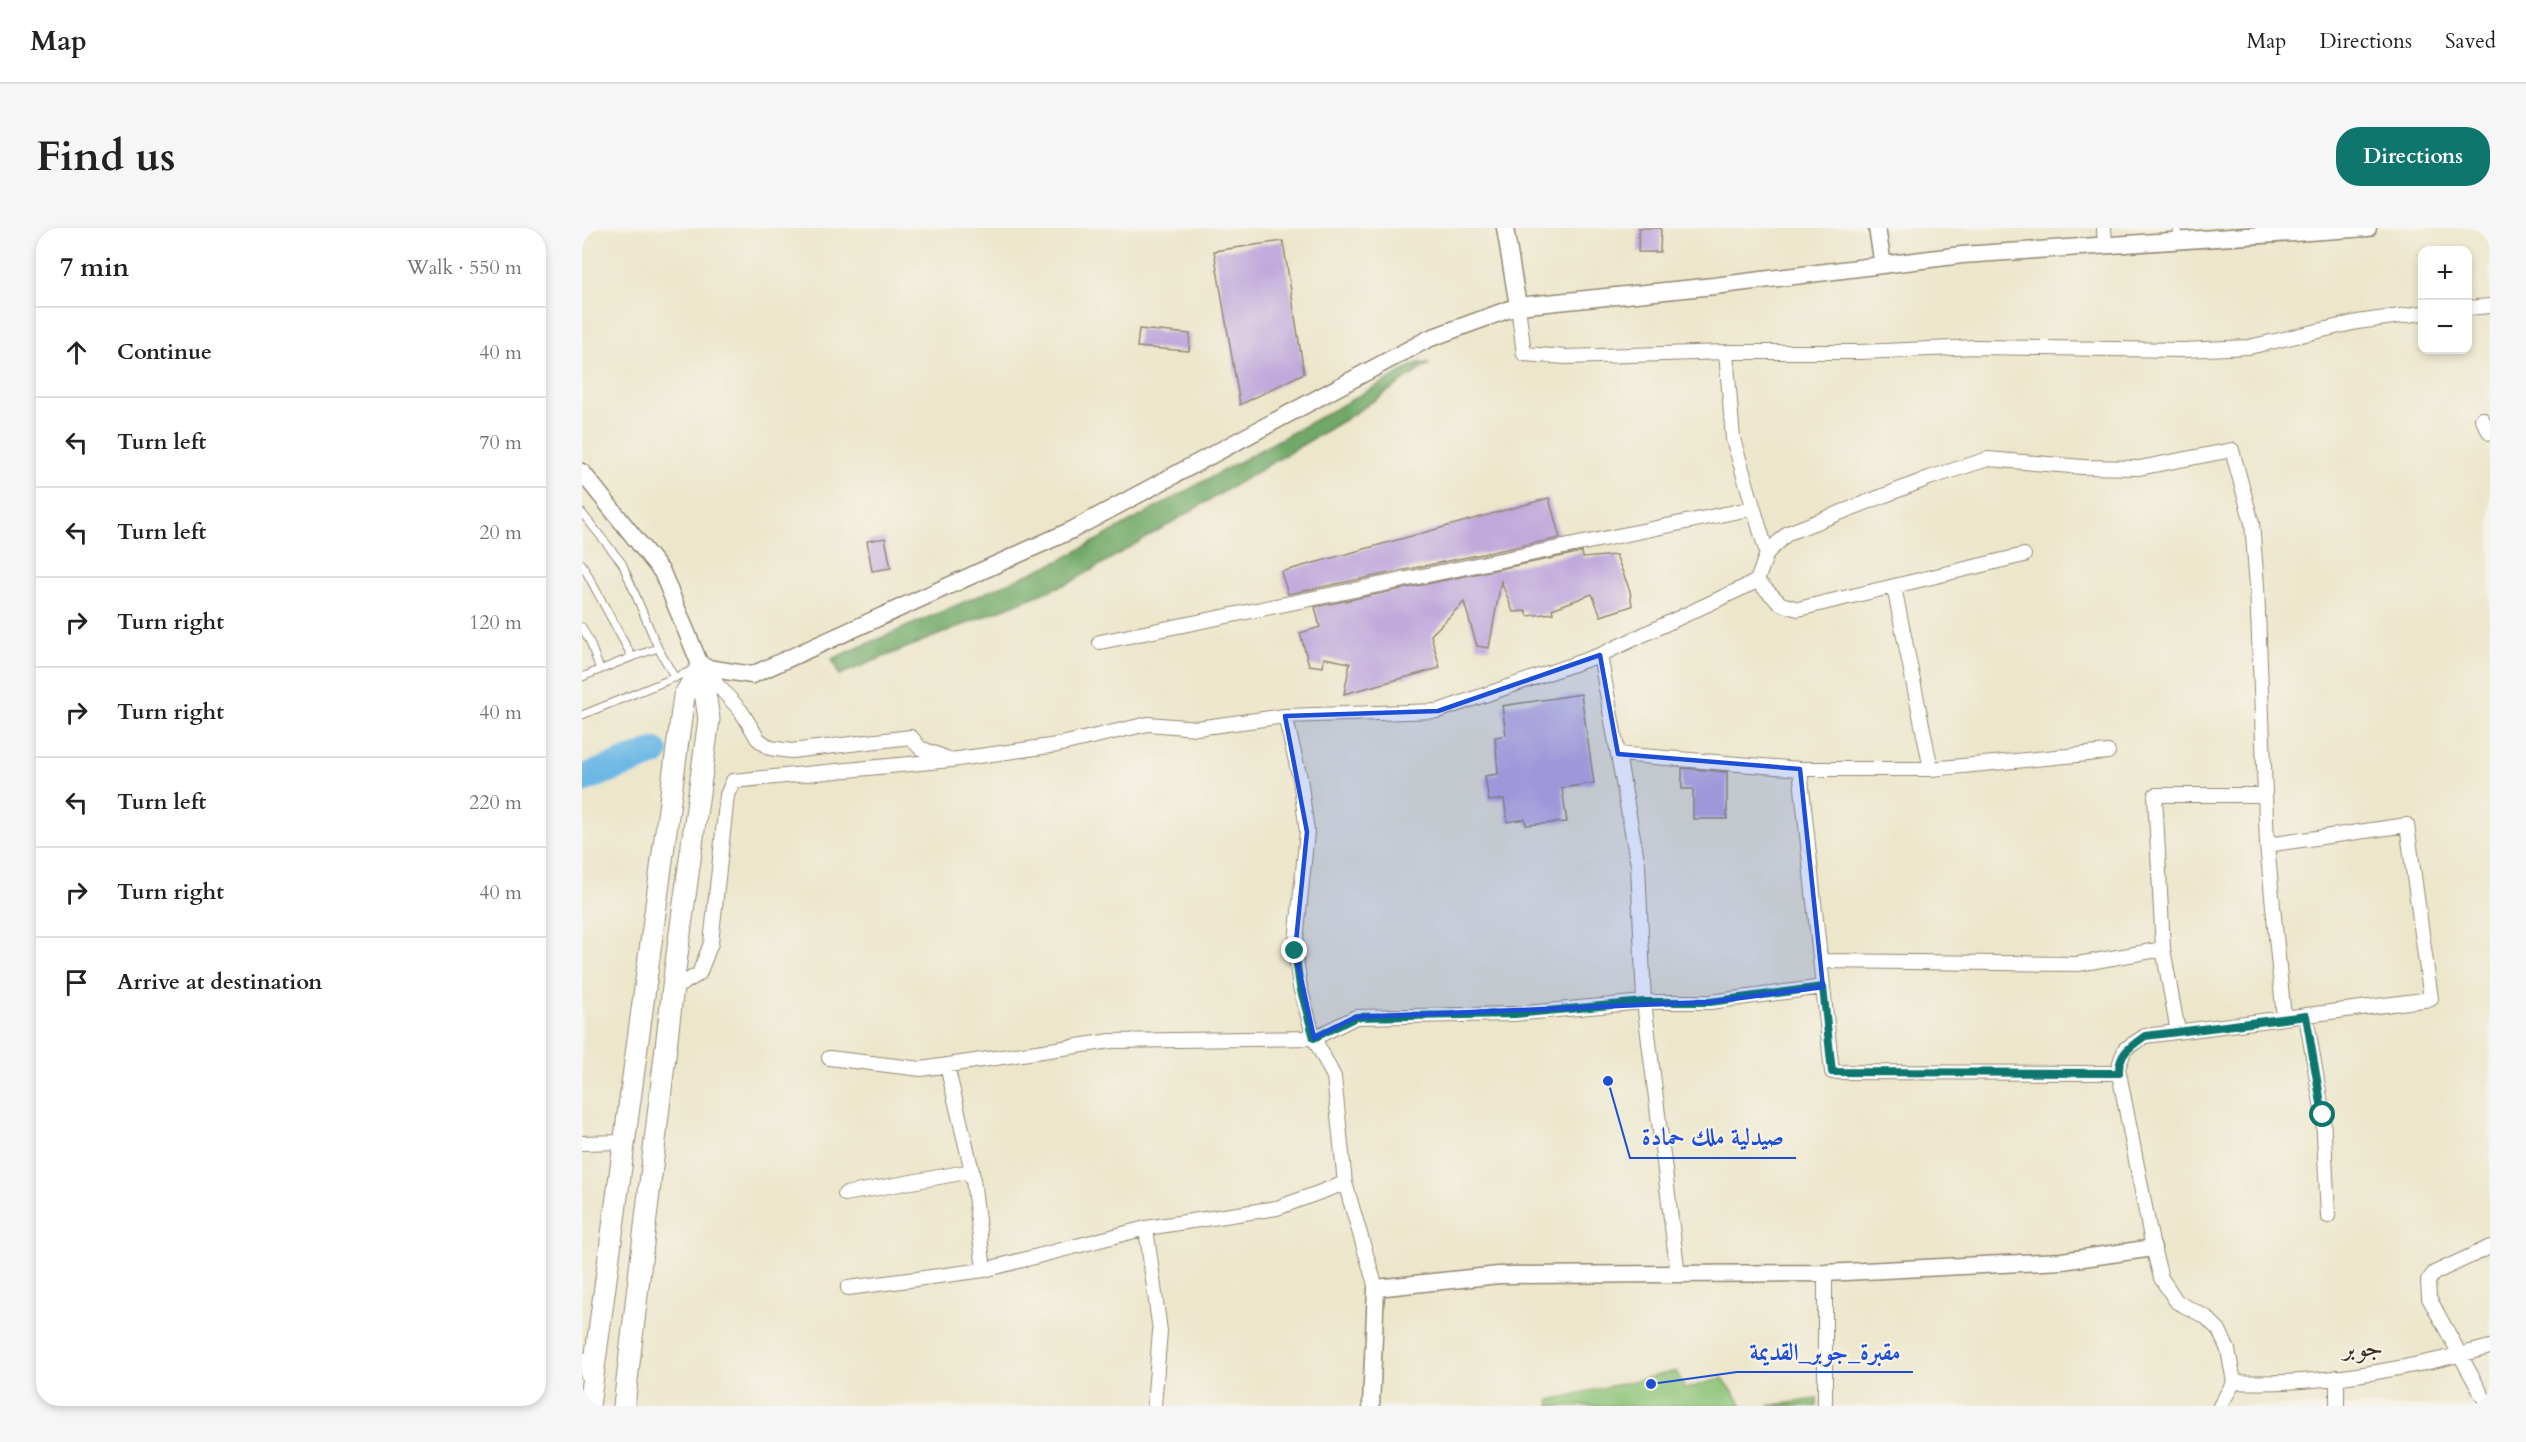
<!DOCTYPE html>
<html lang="en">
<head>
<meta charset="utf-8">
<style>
  body { margin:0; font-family:Cardo,Amiri,serif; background:#f6f6f6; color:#222 }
  .controls { position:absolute; right:18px; top:18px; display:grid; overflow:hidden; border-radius:12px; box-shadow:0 3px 9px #0003 }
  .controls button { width:54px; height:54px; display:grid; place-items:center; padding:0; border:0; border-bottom:2px solid #e0e0e0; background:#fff; color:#222; font:30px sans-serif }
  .stop { position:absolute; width:18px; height:18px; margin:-14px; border:4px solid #0f766e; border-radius:50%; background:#fff }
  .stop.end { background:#0f766e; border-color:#fff; box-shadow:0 2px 6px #0008 }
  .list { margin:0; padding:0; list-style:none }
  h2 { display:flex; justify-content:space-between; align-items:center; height:78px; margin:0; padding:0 24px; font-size:26px }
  h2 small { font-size:20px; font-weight:400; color:#767676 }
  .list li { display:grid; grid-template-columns:39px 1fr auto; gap:18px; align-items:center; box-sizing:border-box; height:90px; padding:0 24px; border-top:2px solid #e0e0e0 }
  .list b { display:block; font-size:22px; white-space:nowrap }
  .list em { font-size:20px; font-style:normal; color:#767676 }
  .icon { flex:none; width:33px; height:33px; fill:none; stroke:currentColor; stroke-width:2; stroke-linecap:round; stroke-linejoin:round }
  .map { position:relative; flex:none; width:1908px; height:1178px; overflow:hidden; border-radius:24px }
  header { display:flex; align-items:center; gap:36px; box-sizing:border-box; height:84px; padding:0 30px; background:#fff; border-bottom:2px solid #e0e0e0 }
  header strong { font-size:28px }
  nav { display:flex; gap:33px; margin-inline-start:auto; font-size:21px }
  .intro { display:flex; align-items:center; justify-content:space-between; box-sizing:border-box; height:144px; padding:0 36px }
  h1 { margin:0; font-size:42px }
  .button { padding:15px 27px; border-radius:24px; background:#0f766e; color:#fff; font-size:21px; font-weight:700 }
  main { display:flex; gap:36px; padding:0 36px }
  aside { flex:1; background:#fff; border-radius:24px; box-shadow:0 3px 9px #0003 }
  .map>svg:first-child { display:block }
  .green { fill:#8cc376; stroke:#64764a; stroke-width:1.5 }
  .forest { fill:#71a967; stroke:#566a42; stroke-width:1.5 }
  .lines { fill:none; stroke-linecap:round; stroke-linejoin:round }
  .river { stroke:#6cb8e5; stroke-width:28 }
  .building { fill:#c0a9db }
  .service-casing { stroke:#948874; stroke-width:9 }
  .minor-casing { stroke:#948874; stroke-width:16 }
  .tertiary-casing { stroke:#948874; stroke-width:19 }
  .primary-casing { stroke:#948874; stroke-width:23 }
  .service { stroke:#fff; stroke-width:7 }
  .minor { stroke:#fff; stroke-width:14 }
  .tertiary { stroke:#fff; stroke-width:16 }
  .primary { stroke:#fff; stroke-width:21 }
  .route { stroke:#0f766e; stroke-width:8 }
  .marked { fill:#1d4ed8; fill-opacity:0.2; stroke:#1d4ed8; stroke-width:4.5; stroke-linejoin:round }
  .labels { text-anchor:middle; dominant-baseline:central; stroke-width:4.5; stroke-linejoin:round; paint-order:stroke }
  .quarter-label { font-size:26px; fill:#3b2a1e; stroke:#f7f3e8 }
  .leader { fill:none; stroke:#1d4ed8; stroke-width:2 }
  .callout-dot { fill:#1d4ed8; stroke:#f7f3e8; stroke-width:2 }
  .callout-label { font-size:24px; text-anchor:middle; font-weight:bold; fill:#1d4ed8; stroke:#f7f3e8; stroke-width:4.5; stroke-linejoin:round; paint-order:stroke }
</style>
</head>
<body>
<header>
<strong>Map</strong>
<nav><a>Map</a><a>Directions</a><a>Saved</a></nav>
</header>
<div class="intro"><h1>Find us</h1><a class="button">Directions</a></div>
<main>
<aside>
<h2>7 min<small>Walk · 550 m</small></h2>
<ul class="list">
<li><svg class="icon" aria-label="ahead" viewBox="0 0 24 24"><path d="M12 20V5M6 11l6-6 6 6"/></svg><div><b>Continue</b></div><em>40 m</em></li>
<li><svg class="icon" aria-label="left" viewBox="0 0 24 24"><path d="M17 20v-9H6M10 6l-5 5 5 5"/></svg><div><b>Turn left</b></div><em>70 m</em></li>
<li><svg class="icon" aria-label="left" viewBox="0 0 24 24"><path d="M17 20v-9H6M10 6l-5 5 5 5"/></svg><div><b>Turn left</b></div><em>20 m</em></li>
<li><svg class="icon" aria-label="right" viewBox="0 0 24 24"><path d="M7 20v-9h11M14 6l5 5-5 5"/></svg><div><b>Turn right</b></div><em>120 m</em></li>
<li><svg class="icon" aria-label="right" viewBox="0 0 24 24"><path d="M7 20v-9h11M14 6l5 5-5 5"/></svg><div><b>Turn right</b></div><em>40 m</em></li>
<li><svg class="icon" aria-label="left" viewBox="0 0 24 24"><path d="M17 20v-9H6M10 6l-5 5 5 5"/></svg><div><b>Turn left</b></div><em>220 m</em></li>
<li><svg class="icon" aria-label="right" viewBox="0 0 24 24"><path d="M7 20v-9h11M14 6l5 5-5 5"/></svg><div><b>Turn right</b></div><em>40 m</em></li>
<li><svg class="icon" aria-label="arrive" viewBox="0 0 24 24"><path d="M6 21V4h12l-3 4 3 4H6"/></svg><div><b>Arrive at destination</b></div></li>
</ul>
</aside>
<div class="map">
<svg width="1908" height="1178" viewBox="0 0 1908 1178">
  <rect width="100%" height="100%" fill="#f7f3e8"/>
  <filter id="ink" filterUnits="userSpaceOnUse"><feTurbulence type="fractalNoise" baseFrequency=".0167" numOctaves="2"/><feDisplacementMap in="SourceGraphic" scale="12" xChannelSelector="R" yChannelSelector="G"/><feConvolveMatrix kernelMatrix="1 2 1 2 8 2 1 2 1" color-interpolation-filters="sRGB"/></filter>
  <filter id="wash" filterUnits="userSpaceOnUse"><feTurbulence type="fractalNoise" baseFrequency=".008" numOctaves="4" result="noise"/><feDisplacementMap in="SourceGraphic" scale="24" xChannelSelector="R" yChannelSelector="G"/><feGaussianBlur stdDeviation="1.35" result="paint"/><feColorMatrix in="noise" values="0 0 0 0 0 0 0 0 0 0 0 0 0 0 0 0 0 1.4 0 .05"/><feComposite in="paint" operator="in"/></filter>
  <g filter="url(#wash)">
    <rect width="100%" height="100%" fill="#ece6cb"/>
    <!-- green -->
    <path class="green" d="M1094,1143L1103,1161L1141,1150L1161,1178H967L968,1172Z
      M1235,1171V1178H1185Z"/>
    <!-- forest -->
    <path class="forest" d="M836,135L847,136L764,191L491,353L257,447L250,431L479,332Z"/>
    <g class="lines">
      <!-- river -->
      <path class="river" d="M0,551L73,524"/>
    </g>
    <g id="blocks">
      <!-- building -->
      <path class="building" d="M1057,0H1079L1078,24H1056Z
        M701,13L722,145L658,177L632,23Z
        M557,101L608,106L607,123L555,119Z
        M967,270L978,310L706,366L699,344Z
        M303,310L309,340L290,343L285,313Z
        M1000,324L1001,330L1034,327L1048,363L1050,378L1019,388L1010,366L970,381L971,385L946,388L944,383L931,384L919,353L907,420L895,418L882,374L849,407L858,440L762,466L768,435L742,430L741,439L727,437L718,405L738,399L733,379Z
        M999,466L1012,555L980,560L985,594L944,597L943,591L925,594L922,571L907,573L903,548L916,546L913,509L924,507L920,478Z
        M1100,540L1145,544V591H1111V561H1100Z"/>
    </g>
  </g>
  <g filter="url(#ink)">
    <use href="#blocks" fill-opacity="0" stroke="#948874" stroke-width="1.5"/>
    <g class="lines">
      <defs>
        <path id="service" d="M1595,0L1596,13
          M0,285L40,335L76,420L50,429
          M0,336L50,429L0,449
          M0,399L8,414L18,442
          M76,420L93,450
          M0,487L111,442"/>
        <path id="minor" d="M1522,0L1523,18
          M936,78L942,126L984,129L1144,124H1278L1394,119L1601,122L1667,119L1775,94L1840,85
          M1886,80L1908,78
          M1144,124L1151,211L1185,325
          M1900,191L1908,205
          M1175,353L1199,376L1216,381L1442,327
          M1312,359L1349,541
          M518,414L1172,280
          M1018,427L1056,637L1062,774L1096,1047
          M121,441L159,483L176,511L188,520L209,523L329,509L338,520L364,530
          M703,488L718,550L725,604L713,723L718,759L732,810L752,849L763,955L794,1060
          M1036,526L1218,541H1349L1526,524
          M1218,541L1250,844L1537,845
          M1581,721L1573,567H1683
          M1239,733L1496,736L1581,721L1596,804
          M91,761L117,746L129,715L145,567L151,553L369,532L475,517L566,496L615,500L703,488L856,483L1018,427L1175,353L1185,325L1206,305L1347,250L1406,231L1501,239L1557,240L1650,222L1670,295L1675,358L1685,617L1702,790
          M1724,788L1741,887L1746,988
          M247,830L339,841L529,813L732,810L774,789L932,786L1062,774H1128L1241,759
          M365,838L390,943L402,1042
          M0,915L42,914
          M263,966L390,943
          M564,1000L578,1103L572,1178
          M266,1060L402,1042L564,1000L695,980L763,955
          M0,1131L8,1153
          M1652,1154C1736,1158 1826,1141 1908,1119
          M1243,1178V1045
          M1638,1178L1652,1154L1646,1122L1637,1102L1624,1089L1595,1074L1579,1050L1571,1020L1536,840L1543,821L1563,808L1849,771L1825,597L1685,617
          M1755,1178V1149
          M1906,1178L1847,1070L1846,1053L1852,1045L1908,1019"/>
        <path id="tertiary" d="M923,0L936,78
          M1295,0L1301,37
          M0,244L80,344L119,439L170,447L490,302L846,111L936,78L1132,58L1380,27L1786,0
          M789,1178L794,1060L917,1047L1243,1045L1480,1033L1571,1020"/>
        <path id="primary" d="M7,1178L102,468L119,439
          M42,1178L93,742L127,491L119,439"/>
      </defs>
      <!-- service casing -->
      <use href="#service" class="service-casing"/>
      <!-- minor casing -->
      <use href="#minor" class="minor-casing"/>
      <!-- tertiary casing -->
      <use href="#tertiary" class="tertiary-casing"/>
      <!-- primary casing -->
      <use href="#primary" class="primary-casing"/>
      <!-- service -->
      <use href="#service" class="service"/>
      <!-- minor -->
      <use href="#minor" class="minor"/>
      <!-- tertiary -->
      <use href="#tertiary" class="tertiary"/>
      <!-- primary -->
      <use href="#primary" class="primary"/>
    </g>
  </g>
  <g class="lines" filter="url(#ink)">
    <!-- route -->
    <path class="route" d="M713,723L718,759L732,810L774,789L933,786L1062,774H1128L1241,759L1250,844L1537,845C1536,826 1549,818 1563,808L1724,788L1741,887"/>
  </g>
  <!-- marked area -->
  <path class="marked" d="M1018,427L1036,526L1218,541L1241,759L1128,774L774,789L732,810L713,723L725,604L703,488L856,483Z"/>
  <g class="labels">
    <!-- quarter labels -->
    <g class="quarter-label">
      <text x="1781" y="1119">جوبر</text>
    </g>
  </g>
  <!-- callouts -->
  <path class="leader" d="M1026 853L1048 930H1214M1069 1156L1155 1144H1331"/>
  <g class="callout-dot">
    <circle cx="1026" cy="853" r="6"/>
    <circle cx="1069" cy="1156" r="6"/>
  </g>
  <g class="callout-label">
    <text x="1131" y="917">صيدلية ملك حمادة</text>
    <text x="1243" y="1132">مقبرة_جوبر_القديمة</text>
  </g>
</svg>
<div class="controls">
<button>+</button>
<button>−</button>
</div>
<div class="stop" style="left:1741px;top:887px"></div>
<div class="stop end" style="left:713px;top:723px"></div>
</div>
</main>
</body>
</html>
